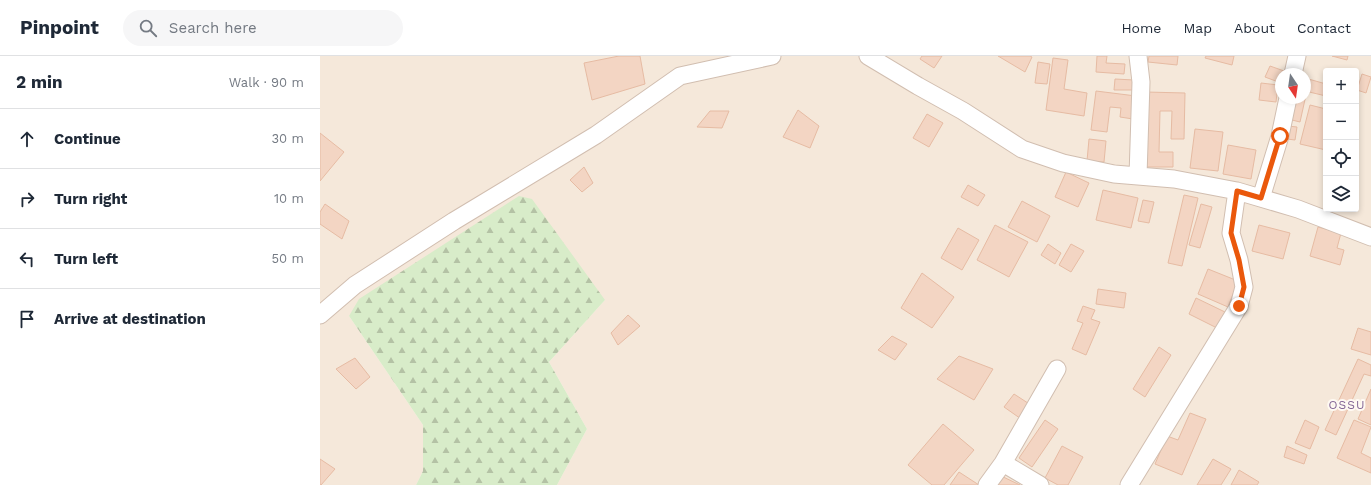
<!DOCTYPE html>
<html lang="en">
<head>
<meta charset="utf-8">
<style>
  body { margin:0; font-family:"Work Sans",sans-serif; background:#f6f6f7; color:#1f2937 }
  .controls { position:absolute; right:12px; top:12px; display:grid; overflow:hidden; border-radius:4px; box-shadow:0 2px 6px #0003 }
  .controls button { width:36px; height:36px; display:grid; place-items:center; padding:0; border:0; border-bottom:1px solid #e0e1e3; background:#fff; color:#1f2937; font:20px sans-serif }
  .compass { position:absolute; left:955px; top:12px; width:36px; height:36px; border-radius:50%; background:#fff; box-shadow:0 2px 6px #0003; rotate:167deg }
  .stop { position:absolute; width:12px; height:12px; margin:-9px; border:3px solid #ea580c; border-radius:50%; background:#fff }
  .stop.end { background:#ea580c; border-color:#fff; box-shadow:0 1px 4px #0008 }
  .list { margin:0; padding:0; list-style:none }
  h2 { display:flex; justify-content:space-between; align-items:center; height:52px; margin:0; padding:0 16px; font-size:17px }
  h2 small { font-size:13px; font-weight:400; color:#747a83 }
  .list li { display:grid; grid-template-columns:26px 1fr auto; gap:12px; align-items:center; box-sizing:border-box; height:60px; padding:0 16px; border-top:1px solid #e0e1e3 }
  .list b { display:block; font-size:15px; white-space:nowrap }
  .list em { font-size:13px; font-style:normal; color:#747a83 }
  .icon { flex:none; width:22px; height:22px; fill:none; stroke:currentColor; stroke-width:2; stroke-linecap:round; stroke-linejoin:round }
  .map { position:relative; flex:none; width:1051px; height:429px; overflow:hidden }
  header { display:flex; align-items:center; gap:24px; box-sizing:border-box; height:56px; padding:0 20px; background:#fff; border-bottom:1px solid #e0e1e3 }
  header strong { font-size:19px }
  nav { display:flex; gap:22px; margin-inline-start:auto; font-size:14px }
  .search { width:280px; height:36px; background:#f6f6f7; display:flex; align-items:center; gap:10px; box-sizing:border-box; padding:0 14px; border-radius:22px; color:#747a83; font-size:15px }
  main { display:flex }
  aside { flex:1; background:#fff }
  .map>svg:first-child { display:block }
  .residential { fill:#f5e8da; fill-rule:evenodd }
  .forest { fill:url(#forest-firs) }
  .building { fill:#f3d5c3; stroke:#e6bba3 }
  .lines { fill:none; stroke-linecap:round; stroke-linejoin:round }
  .minor-casing { stroke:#d1beb0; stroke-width:19 }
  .minor { stroke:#fff; stroke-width:17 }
  .route { stroke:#ea580c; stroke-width:5 }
  .labels { text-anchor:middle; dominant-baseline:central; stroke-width:4; stroke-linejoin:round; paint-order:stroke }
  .quarter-label { font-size:12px; letter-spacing:1px; fill:#846695; stroke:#fffaf3 }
</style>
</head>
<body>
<header>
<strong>Pinpoint</strong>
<div class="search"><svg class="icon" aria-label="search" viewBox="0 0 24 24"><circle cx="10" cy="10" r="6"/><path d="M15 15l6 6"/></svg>Search here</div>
<nav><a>Home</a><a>Map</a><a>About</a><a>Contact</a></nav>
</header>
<main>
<aside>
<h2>2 min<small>Walk · 90 m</small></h2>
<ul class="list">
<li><svg class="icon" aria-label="ahead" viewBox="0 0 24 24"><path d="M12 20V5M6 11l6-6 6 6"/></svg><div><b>Continue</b></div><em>30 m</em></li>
<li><svg class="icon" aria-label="right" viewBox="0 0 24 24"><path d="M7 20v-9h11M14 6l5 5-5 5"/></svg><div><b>Turn right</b></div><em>10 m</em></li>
<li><svg class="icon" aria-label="left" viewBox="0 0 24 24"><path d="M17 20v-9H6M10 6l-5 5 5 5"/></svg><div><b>Turn left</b></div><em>50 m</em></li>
<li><svg class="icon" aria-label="arrive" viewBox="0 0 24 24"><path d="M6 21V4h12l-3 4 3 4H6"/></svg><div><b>Arrive at destination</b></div></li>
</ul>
</aside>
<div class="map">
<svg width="1051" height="429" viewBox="0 0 1051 429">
  <defs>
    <pattern id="forest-firs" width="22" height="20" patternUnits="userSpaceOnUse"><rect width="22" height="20" fill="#d8ecc9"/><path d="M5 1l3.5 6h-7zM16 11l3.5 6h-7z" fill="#b4c2a5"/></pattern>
  </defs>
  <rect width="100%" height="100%" fill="#fdf6ec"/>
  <!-- residential -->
  <path class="residential" d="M0,0H1051V429H237L267,373L229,306L285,244L29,260L103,369V415L96,429H0ZM1006,15H1036V153H1006ZM961,18H985V42H961Z"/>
  <!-- forest -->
  <path class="forest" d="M199,140L212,143L285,244L229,306L267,373L237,429H96L103,415V369L29,260L39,243Z"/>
  <!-- building -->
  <path class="building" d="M299,0H320L325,28L272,44L264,7Z
    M602,0H622L614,12L600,3Z
    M678,0H710L712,1L705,16Z
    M777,0H787L786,7L805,8L804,18L776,16Z
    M829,0H858L857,9L828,6Z
    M886,0H914L912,9L885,2Z
    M1012,0H1028L1027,4Z
    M733,2L748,4L744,33L767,37L764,60L726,54Z
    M718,6L730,8L727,28L715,27Z
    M950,10L967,16V18H961V27L945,21Z
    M1042,18L1051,21L1046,37L1037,34Z
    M985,22L1006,28V40L985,35Z
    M795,23L814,24V34H794Z
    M941,27L958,29L956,46L939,44Z
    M776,35L816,40L813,63L800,61L801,52L790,51L787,76L771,74Z
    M826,36L865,37L864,83H851L852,55H840L839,96H853V111H824Z
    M985,39H986L980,66L968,63L974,42H985Z
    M990,49L1006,53V94L980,88Z
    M478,54L499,70L490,92L463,81Z
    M390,55H409L402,72L377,71Z
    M607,58L623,67L609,91L593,82Z
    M968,70L977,71L975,84L967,83Z
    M875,73L903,76L898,115L870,112Z
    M0,77L24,96L0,125Z
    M769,83L786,85L784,106L767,105Z
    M908,89L936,94L931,123L903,118Z
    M264,111L273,127L262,136L250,124Z
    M746,116L769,127L758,151L735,141Z
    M648,129L665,139L658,150L641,141Z
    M783,134L818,142L811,172L776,164Z
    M864,139L878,142L862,210L848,207Z
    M823,144L834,146L829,167L818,165Z
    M702,145L730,160L717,186L688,171Z
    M5,148L29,165L22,183L0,168V156Z
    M881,148L892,151L880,192L869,189Z
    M675,169L708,186L689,221L657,204Z
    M939,169L970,177L963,203L932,195Z
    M998,171L1021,177L1017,192L1024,194L1020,209L990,200Z
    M638,172L659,184L642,214L621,202Z
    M728,188L741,197L735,208L721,199Z
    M751,188L764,195L751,216L739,209Z
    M888,213L918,225L908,251L878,238Z
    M602,217L634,241L612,272L581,252Z
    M778,233L806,237L804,252L776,248Z
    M876,242L905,256L897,272L869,258Z
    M763,250L775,254L771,263L780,266L766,299L752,293L763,267L757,265Z
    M308,259L320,270L298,289L291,277Z
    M1038,272L1051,276V299L1031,293Z
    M572,280L587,288L575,304L558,294Z
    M839,291L851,299L825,341L813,333Z
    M639,300L673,313L654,344L617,323Z
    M35,302L50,321L36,333L16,313Z
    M1038,303L1051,309V320L1044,318L1016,379L1005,374Z
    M1051,333V369L1038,363Z
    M694,338L714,351L704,365L684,351Z
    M870,357L886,363L862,419L835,408L847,380L858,384Z
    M725,364L738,373L712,411L699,402Z
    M985,364L999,371L990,393L975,387Z
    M1034,364L1051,371L1041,397L1051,402V417L1017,402Z
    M623,368L654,394L624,429H612L588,409Z
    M742,390L763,401L748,429H738L725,422Z
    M967,390L987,399L984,408L964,401Z
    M0,403L15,413L1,429H0Z
    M893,403L911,413L901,429H877Z
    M919,414L939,426L937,429H911Z
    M639,416L659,429H630Z
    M677,418L700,429H671Z"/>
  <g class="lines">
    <defs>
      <path id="minor" d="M548,0L598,30L643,55L702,93L743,107L794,118L854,123L917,135L978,153L1051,181
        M973,18L977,0
        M818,120L821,26L818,0
        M941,142L960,80L968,42
        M0,259L35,229L134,165L276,79L360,20L452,0
        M683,407L720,429
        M667,429L683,407L737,313
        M809,429L919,250L924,231L919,204L911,177L917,135"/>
    </defs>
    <!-- minor casing -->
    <use href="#minor" class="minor-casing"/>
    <!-- minor -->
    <use href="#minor" class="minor"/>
  </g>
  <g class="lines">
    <!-- route -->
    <path class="route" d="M919,250L924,231L919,204L911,177L917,135L941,142L960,80"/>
  </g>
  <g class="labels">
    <!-- quarter labels -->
    <g class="quarter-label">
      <text x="1027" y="349">OSSU</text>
    </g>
  </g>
</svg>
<div class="controls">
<button>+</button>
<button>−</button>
<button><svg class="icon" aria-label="locate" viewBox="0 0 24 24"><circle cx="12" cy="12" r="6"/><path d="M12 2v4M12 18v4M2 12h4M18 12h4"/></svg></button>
<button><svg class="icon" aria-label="layers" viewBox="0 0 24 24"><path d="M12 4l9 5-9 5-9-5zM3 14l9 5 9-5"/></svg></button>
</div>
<svg class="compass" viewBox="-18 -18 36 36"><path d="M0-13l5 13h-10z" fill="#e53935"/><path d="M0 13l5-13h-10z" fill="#747a83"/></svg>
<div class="stop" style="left:960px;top:80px"></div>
<div class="stop end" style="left:919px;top:250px"></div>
</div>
</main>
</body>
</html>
